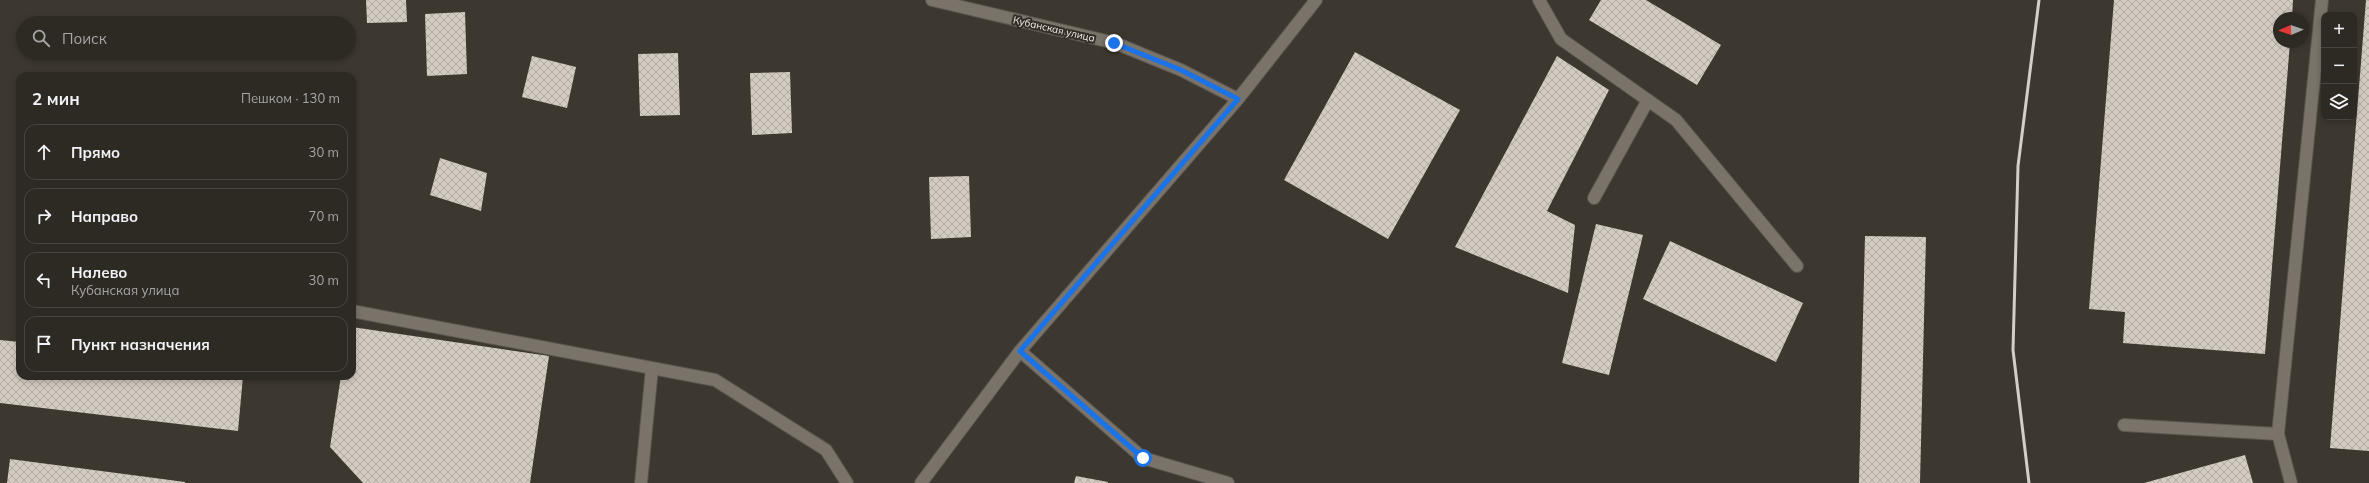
<!DOCTYPE html>
<html lang="ru">
<head>
<meta charset="utf-8">
<style>
  body { margin:0; font-family:Mulish,sans-serif; background:#393530; color:#f1f3f6 }
  .controls { position:absolute; right:12px; top:12px; display:grid; overflow:hidden; border-radius:8px; box-shadow:0 2px 6px #0003 }
  .controls button { width:36px; height:36px; display:grid; place-items:center; padding:0; border:0; border-bottom:1px solid #484541; background:#2d2923; color:#f1f3f6; font:20px sans-serif }
  .compass { position:absolute; left:2273px; top:12px; width:36px; height:36px; border-radius:50%; background:#2d2923; box-shadow:0 2px 6px #0003; rotate:268deg }
  .stop { position:absolute; width:12px; height:12px; margin:-9px; border:3px solid #1a73e8; border-radius:50%; background:#fff }
  .stop.end { background:#1a73e8; border-color:#fff; box-shadow:0 1px 4px #0008 }
  .list { margin:0; padding:0; list-style:none }
  h2 { display:flex; justify-content:space-between; align-items:center; height:52px; margin:0; padding:0 16px; font-size:17px }
  h2 small { font-size:13px; font-weight:400; color:#a7a6a6 }
  .list li { display:grid; grid-template-columns:26px 1fr auto; gap:12px; align-items:center; box-sizing:border-box; height:56px; margin:0 8px 8px; padding:0 8px; border:1px solid #484541; border-radius:12px }
  .list b { display:block; font-size:15px; white-space:nowrap }
  .list p { margin:0; font-size:13px; white-space:nowrap; color:#a7a6a6 }
  .list em { font-size:13px; font-style:normal; color:#a7a6a6 }
  .icon { flex:none; width:22px; height:22px; fill:none; stroke:currentColor; stroke-width:2; stroke-linecap:round; stroke-linejoin:round }
  .map { position:relative; flex:none; width:2369px; height:483px; overflow:hidden }
  .search { position:absolute; background:#2d2923; box-shadow:0 2px 6px #0003; left:16px; top:16px; width:340px; height:44px; display:flex; align-items:center; gap:10px; box-sizing:border-box; padding:0 14px; border-radius:22px; color:#a7a6a6; font-size:15px }
  .panel { position:absolute; background:#2d2923; box-shadow:0 2px 6px #0003; left:16px; top:72px; width:340px; height:308px; border-radius:12px }
  .map>svg:first-child { display:block }
  .building { fill:url(#building-cross-hatch) }
  .lines { fill:none; stroke-linecap:round; stroke-linejoin:round }
  .minor-casing { stroke:#59544e; stroke-width:14 }
  .minor { stroke:#79736a; stroke-width:12 }
  .rail { stroke:#d2cfc9; stroke-width:3 }
  .route { stroke:#1a73e8; stroke-width:5 }
  .labels { text-anchor:middle; dominant-baseline:central; stroke-width:4; stroke-linejoin:round; paint-order:stroke }
  .street-label { font-size:10px; fill:#f2efea; stroke:#322d25 }
</style>
</head>
<body>
<div class="map">
<svg width="2369" height="483" viewBox="0 0 2369 483">
  <defs>
    <pattern id="building-cross-hatch" width="8" height="8" patternUnits="userSpaceOnUse"><rect width="8" height="8" fill="#d2cbc1"/><path d="M0 0l8 8M0 8l8-8" fill="none" stroke="#b0aaa2"/></pattern>
  </defs>
  <rect width="100%" height="100%" fill="#3c372f"/>
  <!-- building -->
  <path class="building" d="M366,0H406L407,22L367,23Z
    M1601,0H1646L1721,45L1697,85L1589,20Z
    M2114,0H2293L2292,18H2279V42H2290L2265,354L2123,343L2125,312L2089,309Z
    M2366,0H2369V451L2330,448Z
    M465,12L467,74L427,76L425,14Z
    M1355,52L1460,110L1388,239L1284,180Z
    M678,53L680,115L640,116L638,54Z
    M532,56L576,67L567,108L522,97Z
    M1557,56L1609,90L1547,211L1575,225L1568,293L1455,247Z
    M790,72L792,133L752,135L750,73Z
    M440,158L487,173L481,211L430,195Z
    M969,176L971,237L931,239L929,177Z
    M1596,224L1643,235L1609,375L1562,363Z
    M1865,236L1926,237L1920,483H1859Z
    M1670,241L1803,303L1776,362L1643,299Z
    M352,327L549,356L530,483H363L330,447L341,376H352Z
    M0,340L20,342V376H243L238,431L0,403Z
    M2245,455L2253,483H2144Z
    M10,459L185,482V483H7Z
    M1076,476L1108,482V483H1074Z"/>
  <g class="lines">
    <defs>
      <path id="minor" d="M932,0L1115,43L1181,70L1238,99
        M1539,0L1561,39L1676,120L1797,266
        M1594,198L1648,100
        M352,311L715,380L826,450L847,483
        M1020,351L1143,458L1228,483
        M2124,425L2278,434
        M641,483L652,368
        M921,483L1020,351L1238,99L1316,0
        M2291,483L2278,434L2322,0"/>
    </defs>
    <!-- minor casing -->
    <use href="#minor" class="minor-casing"/>
    <!-- minor -->
    <use href="#minor" class="minor"/>
    <!-- rail -->
    <path class="rail" d="M2029,483L2013,350L2018,166L2039,0"/>
  </g>
  <g class="lines">
    <!-- route -->
    <path class="route" d="M1114,43L1181,70L1238,99L1020,351L1143,458"/>
  </g>
  <g class="labels">
    <!-- street labels -->
    <g class="street-label">
      <text transform="translate(1054 29) rotate(13)">Кубанская улица</text>
    </g>
  </g>
</svg>
<div class="controls">
<button>+</button>
<button>−</button>
<button><svg class="icon" aria-label="layers" viewBox="0 0 24 24"><path d="M12 4l9 5-9 5-9-5zM3 14l9 5 9-5"/></svg></button>
</div>
<svg class="compass" viewBox="-18 -18 36 36"><path d="M0-13l5 13h-10z" fill="#e53935"/><path d="M0 13l5-13h-10z" fill="#a7a6a6"/></svg>
<div class="stop" style="left:1143px;top:458px"></div>
<div class="stop end" style="left:1114px;top:43px"></div>
<div class="search"><svg class="icon" aria-label="search" viewBox="0 0 24 24"><circle cx="10" cy="10" r="6"/><path d="M15 15l6 6"/></svg>Поиск</div>
<section class="panel">
<h2>2 мин<small>Пешком · 130 m</small></h2>
<ul class="list">
<li><svg class="icon" aria-label="ahead" viewBox="0 0 24 24"><path d="M12 20V5M6 11l6-6 6 6"/></svg><div><b>Прямо</b></div><em>30 m</em></li>
<li><svg class="icon" aria-label="right" viewBox="0 0 24 24"><path d="M7 20v-9h11M14 6l5 5-5 5"/></svg><div><b>Направо</b></div><em>70 m</em></li>
<li><svg class="icon" aria-label="left" viewBox="0 0 24 24"><path d="M17 20v-9H6M10 6l-5 5 5 5"/></svg><div><b>Налево</b><p>Кубанская улица</p></div><em>30 m</em></li>
<li><svg class="icon" aria-label="arrive" viewBox="0 0 24 24"><path d="M6 21V4h12l-3 4 3 4H6"/></svg><div><b>Пункт назначения</b></div></li>
</ul>
</section>
</div>
</body>
</html>
